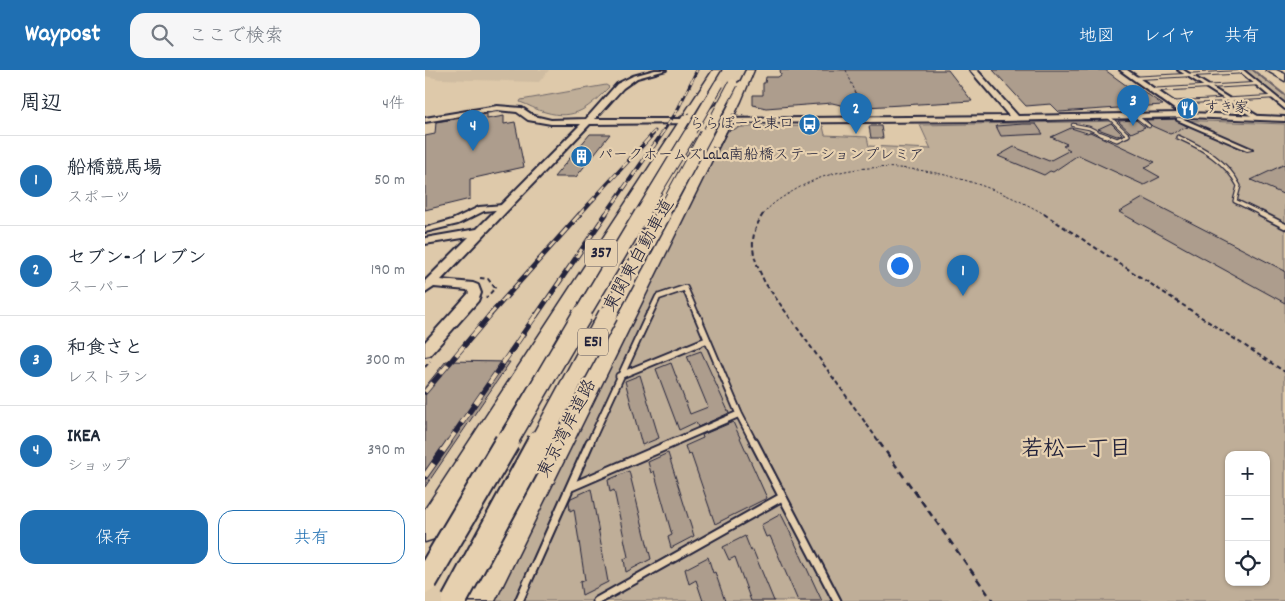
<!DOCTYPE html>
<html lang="ja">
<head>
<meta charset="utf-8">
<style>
  body { margin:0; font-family:Dekko,"Klee One",sans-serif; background:#f6f6f7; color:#1f2937 }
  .controls { position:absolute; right:15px; bottom:15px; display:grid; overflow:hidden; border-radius:10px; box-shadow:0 1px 4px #0004 }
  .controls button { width:45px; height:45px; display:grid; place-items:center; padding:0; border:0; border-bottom:1px solid #e0e1e3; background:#fff; color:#1f2937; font:25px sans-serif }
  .you { position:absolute; left:474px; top:195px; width:18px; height:18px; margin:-12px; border:4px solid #fff; border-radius:50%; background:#1a73e8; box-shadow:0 0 0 8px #1a73e833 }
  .badge { display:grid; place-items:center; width:32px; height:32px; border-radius:50%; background:#1f6fb2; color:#fff; font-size:16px; font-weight:700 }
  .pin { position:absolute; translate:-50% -41px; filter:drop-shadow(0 1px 2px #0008) }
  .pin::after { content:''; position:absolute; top:26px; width:18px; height:15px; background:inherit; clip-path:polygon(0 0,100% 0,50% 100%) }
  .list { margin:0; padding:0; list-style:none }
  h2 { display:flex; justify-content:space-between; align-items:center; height:65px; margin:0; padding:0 20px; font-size:21px }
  h2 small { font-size:16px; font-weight:400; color:#747a83 }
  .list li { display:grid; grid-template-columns:32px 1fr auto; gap:15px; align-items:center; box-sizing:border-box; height:90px; padding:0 20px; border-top:1px solid #e0e1e3 }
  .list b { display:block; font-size:19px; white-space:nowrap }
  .list p { margin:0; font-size:16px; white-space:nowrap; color:#747a83 }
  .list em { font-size:16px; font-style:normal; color:#747a83 }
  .actions { display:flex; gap:10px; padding:15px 20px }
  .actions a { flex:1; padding:11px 0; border:1px solid #1f6fb2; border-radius:15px; text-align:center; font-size:18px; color:#1f6fb2 }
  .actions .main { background:#1f6fb2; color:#fff }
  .icon { flex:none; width:28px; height:28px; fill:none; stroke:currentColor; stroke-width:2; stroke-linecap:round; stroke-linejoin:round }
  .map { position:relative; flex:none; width:860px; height:531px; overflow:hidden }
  header { display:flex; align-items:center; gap:30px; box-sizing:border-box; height:70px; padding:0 25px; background:#1f6fb2; color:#fff }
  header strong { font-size:24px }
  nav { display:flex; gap:28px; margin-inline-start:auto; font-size:18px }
  .search { width:350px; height:45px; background:#f6f6f7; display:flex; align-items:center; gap:12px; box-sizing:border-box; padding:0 18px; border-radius:15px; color:#747a83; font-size:19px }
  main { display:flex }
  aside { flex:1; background:#fff }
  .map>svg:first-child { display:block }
  .built { fill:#cfbca1 }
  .green { fill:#bfae98; stroke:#70686a; fill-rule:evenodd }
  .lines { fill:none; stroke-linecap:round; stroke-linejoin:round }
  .stream { stroke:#696166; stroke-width:2 }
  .building { fill:#ad9d8d; stroke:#22223b }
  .lane-far4-casing { stroke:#22223b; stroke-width:4.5 }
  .lane-far3-casing { stroke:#22223b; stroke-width:5.5 }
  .lane-far2-casing { stroke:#22223b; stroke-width:8 }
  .lane-far1-casing { stroke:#22223b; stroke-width:9 }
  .lane-casing { stroke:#22223b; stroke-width:11 }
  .street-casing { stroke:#22223b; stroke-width:4 }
  .secondary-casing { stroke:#22223b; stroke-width:4 }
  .highway-casing { stroke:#22223b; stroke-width:3 }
  .path-far2 { stroke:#22223b; stroke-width:1; stroke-dasharray:2.5 2; stroke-linecap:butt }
  .path-far1 { stroke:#22223b; stroke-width:2; stroke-dasharray:4.5 3; stroke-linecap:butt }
  .path { stroke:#22223b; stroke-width:2.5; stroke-dasharray:7 5; stroke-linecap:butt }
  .lane-far4 { stroke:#e6d0af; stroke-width:2.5 }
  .lane-far3 { stroke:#e6d0af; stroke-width:3 }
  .lane-far2 { stroke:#e6d0af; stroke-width:4.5 }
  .lane-far1 { stroke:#e6d0af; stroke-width:5.5 }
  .lane { stroke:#e6d0af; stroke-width:7 }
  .street { fill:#e6d0af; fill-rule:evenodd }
  .secondary { fill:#e6d0af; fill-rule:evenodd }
  .highway { fill:#e6d0af; fill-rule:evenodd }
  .rail-far4-casing { stroke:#22223b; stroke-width:3 }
  .rail-far3-casing { stroke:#22223b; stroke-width:4 }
  .rail-far2-casing { stroke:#22223b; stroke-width:5 }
  .rail-far1-casing { stroke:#22223b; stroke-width:5.5 }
  .rail-casing { stroke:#22223b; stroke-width:7 }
  .rail-far4 { stroke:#e6d0af; stroke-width:2; stroke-dasharray:6; stroke-linecap:butt }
  .rail-far3 { stroke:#e6d0af; stroke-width:2.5; stroke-dasharray:8; stroke-linecap:butt }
  .rail-far2 { stroke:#e6d0af; stroke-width:3; stroke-dasharray:9; stroke-linecap:butt }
  .rail-far1 { stroke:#e6d0af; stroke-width:4; stroke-dasharray:12; stroke-linecap:butt }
  .rail { stroke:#e6d0af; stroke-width:5; stroke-dasharray:15; stroke-linecap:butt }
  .highway-bridge-far4-casing { stroke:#22223b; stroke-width:11; stroke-linecap:butt }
  .highway-bridge-far3-casing { stroke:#22223b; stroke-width:14; stroke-linecap:butt }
  .highway-bridge-far2-casing { stroke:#22223b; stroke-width:18; stroke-linecap:butt }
  .highway-bridge-far1-casing { stroke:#22223b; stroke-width:22; stroke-linecap:butt }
  .highway-bridge-casing { stroke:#22223b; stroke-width:28; stroke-linecap:butt }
  .path-bridge { stroke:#22223b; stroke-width:1; stroke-dasharray:2.5 2; stroke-linecap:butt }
  .highway-bridge-far4 { stroke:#e6d0af; stroke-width:9 }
  .highway-bridge-far3 { stroke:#e6d0af; stroke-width:12 }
  .highway-bridge-far2 { stroke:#e6d0af; stroke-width:15 }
  .highway-bridge-far1 { stroke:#e6d0af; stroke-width:19 }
  .highway-bridge { stroke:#e6d0af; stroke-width:24 }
  .labels { text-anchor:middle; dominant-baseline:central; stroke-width:4.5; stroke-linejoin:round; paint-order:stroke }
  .far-poi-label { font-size:15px; fill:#22223b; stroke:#e6d0af; text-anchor:start }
  .shield { fill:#e6d0af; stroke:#5d565e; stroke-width:1 }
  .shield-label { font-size:16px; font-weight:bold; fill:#22223b }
  .street-label { font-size:18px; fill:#22223b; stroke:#e6d0af }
  .near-neighbourhood-label { font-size:22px; font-weight:bold; fill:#22223b; stroke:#e6d0af }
</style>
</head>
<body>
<header>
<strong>Waypost</strong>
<div class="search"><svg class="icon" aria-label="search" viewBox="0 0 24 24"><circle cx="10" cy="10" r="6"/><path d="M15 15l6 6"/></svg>ここで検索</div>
<nav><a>地図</a><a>レイヤ</a><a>共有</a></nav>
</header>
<main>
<aside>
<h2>周辺<small>4件</small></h2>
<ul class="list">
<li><span class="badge">1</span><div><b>船橋競馬場</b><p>スポーツ</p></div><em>50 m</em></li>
<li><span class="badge">2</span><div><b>セブン-イレブン</b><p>スーパー</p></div><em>190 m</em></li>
<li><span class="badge">3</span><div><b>和食さと</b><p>レストラン</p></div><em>300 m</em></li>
<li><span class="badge">4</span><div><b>IKEA</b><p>ショップ</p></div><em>390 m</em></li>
</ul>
<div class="actions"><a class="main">保存</a><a>共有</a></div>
</aside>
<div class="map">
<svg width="860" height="531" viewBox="0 0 860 531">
  <rect width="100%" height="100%" fill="#dec9aa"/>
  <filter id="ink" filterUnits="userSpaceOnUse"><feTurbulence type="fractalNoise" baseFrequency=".02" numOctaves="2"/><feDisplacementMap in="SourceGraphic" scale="10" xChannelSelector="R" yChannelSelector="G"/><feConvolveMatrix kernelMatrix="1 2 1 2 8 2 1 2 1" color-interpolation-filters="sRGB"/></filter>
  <g filter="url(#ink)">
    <!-- built -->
    <path class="built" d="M0,0H124L114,12L15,9L0,6Z"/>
    <!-- green -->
    <path class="green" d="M818,0H827L860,26V33Z
      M181,15L184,17C164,37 151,51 120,42C111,40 104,35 95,32L96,30Z
      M751,50L860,54V531H66L259,141L303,61L317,57L398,56L400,65L442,67L444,76L506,79L495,55ZM804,385H841V512H804Z"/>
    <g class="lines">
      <!-- stream -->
      <path class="stream" d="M828,0L860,25"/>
    </g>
    <!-- building -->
    <path class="building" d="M355,0H523L547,31L441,37L437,27L420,36L407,33L341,38L328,35V25H338V13H340L341,7H353L356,5Z
      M568,0H680L709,21H718L738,35L634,42L626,34L601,36Z
      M62,44V49L79,46V54L90,52L99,97L45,109V129L0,140V66L10,64L11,52Z
      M750,49L763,57L745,64L727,56L721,50Z
      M711,50L720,57L706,63L693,51Z
      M686,53L697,64L692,66L673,59Z
      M598,54H611L618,64L576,66L571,56Z
      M444,56H456L458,68H446Z
      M646,58L662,63L665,62L730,92L719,98L735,107L719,115L653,85L628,102L625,101L619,105L573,86L589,77L624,91L645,80L638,76L642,74L626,67Z
      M165,64H185L151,107H129Z
      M860,94V125L826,110Z
      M718,128L860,201V233L694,142Z
      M276,281L304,343L273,357L271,352L254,360L231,299L246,293L265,344L283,337L262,286Z
      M21,291L85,292L0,417V317Z
      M215,305L234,368L217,375L200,311Z
      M308,352L342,428L290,454L266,384L263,385L260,376L278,368L277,365Z
      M243,383L269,466L246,478L243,467L247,465L229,401L226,403L223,392Z
      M204,401L226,489L201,502L199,489L203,487L189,420L185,422L183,410Z
      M166,419L183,512L157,525L155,512L160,510L149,439L145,441L144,432L146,428Z
      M356,444L363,458L397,531H373L345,466L341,467L336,455Z
      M320,466L326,481L328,480L349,531H326L310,487L304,490L298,477Z
      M283,487L288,503L290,502L300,531H278L271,510L264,514L260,499Z"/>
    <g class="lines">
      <defs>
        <path id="lane-far4" d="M710,8L818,2
          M727,20L832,14
          M745,33L848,27
          M683,46L703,65
          M711,46L724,56
          M648,55L664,58L678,65"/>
        <path id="lane-far3" d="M676,64L692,70L703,65L702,64
          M753,67C778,78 801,91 814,116L810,131L839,145"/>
        <path id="lane-far2" d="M836,144L860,156
          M224,246L233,227L260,218L272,246"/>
        <path id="lane-far1" d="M272,245L314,344L329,373
          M194,306L282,270
          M165,373L224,245
          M247,373L314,344"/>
        <path id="lane" d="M329,372L412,531
          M146,417L250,372
          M94,531L165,372
          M172,531L357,427"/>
        <path id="street" d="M753,0H758L836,48L831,49Z
          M813,0H818L860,34V39Z
          M752,48H756L827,79L822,80L752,50Z
          M78,135L82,137L81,139L59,141L33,154L0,162V158L27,150L54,137Z"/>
        <path id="secondary" d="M230,0H241L212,8L198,18L170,49H278C286,36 289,37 299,28C307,21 308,14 320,9L322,10V12L311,21L306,31L291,40L286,49L584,46L545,0H552L593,46L755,43L695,0H702L765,43L860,47V51L763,47L577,51L284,53L162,265H152L150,261L275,53L165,54L16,210L48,213L53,215L56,223L53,231L5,285L0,286V272L44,223L42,220L9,217L0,223V211L44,167L0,174V168L52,159L156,54H126L103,50L92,42L72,40L0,52V48L72,36L97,38L109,46L126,50L161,49L192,14L208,6Z"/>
        <path id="highway" d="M288,0H296L9,469L0,472V439Z
          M321,0H329L316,31L70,531H43L306,31Z
          M841,0H851L860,4V11Z"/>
      </defs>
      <!-- lane-far4 casing -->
      <use href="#lane-far4" class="lane-far4-casing"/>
      <!-- lane-far3 casing -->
      <use href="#lane-far3" class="lane-far3-casing"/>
      <!-- lane-far2 casing -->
      <use href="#lane-far2" class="lane-far2-casing"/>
      <!-- lane-far1 casing -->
      <use href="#lane-far1" class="lane-far1-casing"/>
      <!-- lane casing -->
      <use href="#lane" class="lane-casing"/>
      <!-- street casing -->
      <use href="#street" class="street-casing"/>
      <!-- secondary casing -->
      <use href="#secondary" class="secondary-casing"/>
      <!-- highway casing -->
      <use href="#highway" class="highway-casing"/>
      <!-- path-far2 -->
      <path class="path-far2" d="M421,0L439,42
        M338,145C346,133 358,127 370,120C444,75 552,105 621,145"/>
      <!-- path-far1 -->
      <path class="path-far1" d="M338,144C321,171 328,187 340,213L455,373
        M619,144L860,302
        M55,208L63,209L70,218L61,228
        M0,297L5,291"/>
      <!-- path -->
      <path class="path" d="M454,372L568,531"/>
      <!-- lane-far4 -->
      <use href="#lane-far4" class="lane-far4"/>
      <!-- lane-far3 -->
      <use href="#lane-far3" class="lane-far3"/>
      <!-- lane-far2 -->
      <use href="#lane-far2" class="lane-far2"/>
      <!-- lane-far1 -->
      <use href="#lane-far1" class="lane-far1"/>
      <!-- lane -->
      <use href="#lane" class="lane"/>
      <!-- street -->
      <use href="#street" class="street"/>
      <!-- secondary -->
      <use href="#secondary" class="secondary"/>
      <!-- highway -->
      <use href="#highway" class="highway"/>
      <defs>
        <path id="rail-far4" d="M226,65L230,61
          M236,65L252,41L272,0"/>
        <path id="rail-far3" d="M154,145L228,64
          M180,145L237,64"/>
        <path id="rail-far2" d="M64,246L155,144
          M111,246L181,144"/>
        <path id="rail-far1" d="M0,322L65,245
          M23,373L111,245"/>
        <path id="rail" d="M0,406L24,372"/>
      </defs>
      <!-- rail-far4 casing -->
      <use href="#rail-far4" class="rail-far4-casing"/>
      <!-- rail-far3 casing -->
      <use href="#rail-far3" class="rail-far3-casing"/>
      <!-- rail-far2 casing -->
      <use href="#rail-far2" class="rail-far2-casing"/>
      <!-- rail-far1 casing -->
      <use href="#rail-far1" class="rail-far1-casing"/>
      <!-- rail casing -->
      <use href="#rail" class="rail-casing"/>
      <!-- rail-far4 -->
      <use href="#rail-far4" class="rail-far4"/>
      <!-- rail-far3 -->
      <use href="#rail-far3" class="rail-far3"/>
      <!-- rail-far2 -->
      <use href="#rail-far2" class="rail-far2"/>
      <!-- rail-far1 -->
      <use href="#rail-far1" class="rail-far1"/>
      <!-- rail -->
      <use href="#rail" class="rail"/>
      <defs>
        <path id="highway-bridge-far4" d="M264,65L294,14
          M281,65L308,14"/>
        <path id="highway-bridge-far3" d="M216,145L265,64
          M237,145L281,64"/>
        <path id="highway-bridge-far2" d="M156,246L217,144
          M183,246L238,144"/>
        <path id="highway-bridge-far1" d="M82,373L157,245
          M114,373L183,245"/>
        <path id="highway-bridge" d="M0,511L82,372
          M29,531L115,372"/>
      </defs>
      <!-- highway-bridge-far4 casing -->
      <use href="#highway-bridge-far4" class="highway-bridge-far4-casing"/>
      <!-- highway-bridge-far3 casing -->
      <use href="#highway-bridge-far3" class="highway-bridge-far3-casing"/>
      <!-- highway-bridge-far2 casing -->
      <use href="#highway-bridge-far2" class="highway-bridge-far2-casing"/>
      <!-- highway-bridge-far1 casing -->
      <use href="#highway-bridge-far1" class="highway-bridge-far1-casing"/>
      <!-- highway-bridge casing -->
      <use href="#highway-bridge" class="highway-bridge-casing"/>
      <!-- path-bridge -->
      <path class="path-bridge" d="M250,48L265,43
        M287,77L293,78L302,61L318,56L320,46L305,44"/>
      <!-- highway-bridge-far4 -->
      <use href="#highway-bridge-far4" class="highway-bridge-far4"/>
      <!-- highway-bridge-far3 -->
      <use href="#highway-bridge-far3" class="highway-bridge-far3"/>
      <!-- highway-bridge-far2 -->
      <use href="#highway-bridge-far2" class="highway-bridge-far2"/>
      <!-- highway-bridge-far1 -->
      <use href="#highway-bridge-far1" class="highway-bridge-far1"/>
      <!-- highway-bridge -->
      <use href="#highway-bridge" class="highway-bridge"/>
    </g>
  </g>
  <!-- icons -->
  <defs>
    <symbol id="restaurant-disc" viewBox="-11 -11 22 22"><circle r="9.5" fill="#1f6fb2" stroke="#e6d0af"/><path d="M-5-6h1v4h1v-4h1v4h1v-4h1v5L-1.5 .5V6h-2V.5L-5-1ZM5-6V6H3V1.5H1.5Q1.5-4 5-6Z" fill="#fff"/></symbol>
    <symbol id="bus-disc" viewBox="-11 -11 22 22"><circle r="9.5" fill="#1f6fb2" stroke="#e6d0af"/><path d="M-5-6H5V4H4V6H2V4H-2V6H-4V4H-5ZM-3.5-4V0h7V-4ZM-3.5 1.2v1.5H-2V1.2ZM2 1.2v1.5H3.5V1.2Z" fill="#fff"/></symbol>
    <symbol id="building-disc" viewBox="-11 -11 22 22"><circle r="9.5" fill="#1f6fb2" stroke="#e6d0af"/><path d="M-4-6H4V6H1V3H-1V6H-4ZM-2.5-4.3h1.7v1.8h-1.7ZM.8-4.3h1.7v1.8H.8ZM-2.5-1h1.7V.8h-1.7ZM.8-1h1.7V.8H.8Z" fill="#fff"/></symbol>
  </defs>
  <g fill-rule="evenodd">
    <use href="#restaurant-disc" x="750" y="26" width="25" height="25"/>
    <use href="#bus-disc" x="372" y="42" width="25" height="25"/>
    <use href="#building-disc" x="144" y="74" width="25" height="25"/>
  </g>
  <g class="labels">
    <!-- far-poi labels -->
    <g class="far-poi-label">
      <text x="779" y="39">すき家</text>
      <text x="369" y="55" text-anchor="end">ららぽーと東口</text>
      <text x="173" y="86">パークホームズLaLa南船橋ステーションプレミア</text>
    </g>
    <!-- shield labels -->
    <g class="shield">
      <rect x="160" y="169.5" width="32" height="27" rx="4"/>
      <rect x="153" y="258.5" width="30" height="27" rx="4"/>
    </g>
    <g class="shield-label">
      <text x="176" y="183">357</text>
      <text x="168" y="272">E51</text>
    </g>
    <!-- street labels -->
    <g class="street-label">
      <text transform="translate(215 186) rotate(-61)">東関東自動車道</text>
      <text transform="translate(143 359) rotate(-63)">東京湾岸道路</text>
    </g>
    <!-- near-neighbourhood labels -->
    <g class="near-neighbourhood-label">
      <text x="651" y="380">若松一丁目</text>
    </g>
  </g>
</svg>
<div class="controls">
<button>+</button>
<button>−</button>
<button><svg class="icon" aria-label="locate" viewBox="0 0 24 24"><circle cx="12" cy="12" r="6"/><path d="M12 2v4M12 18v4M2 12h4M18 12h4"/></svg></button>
</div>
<div class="you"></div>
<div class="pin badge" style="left:538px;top:226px">1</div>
<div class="pin badge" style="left:431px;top:64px">2</div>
<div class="pin badge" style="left:708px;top:56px">3</div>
<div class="pin badge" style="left:48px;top:81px">4</div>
</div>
</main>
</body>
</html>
